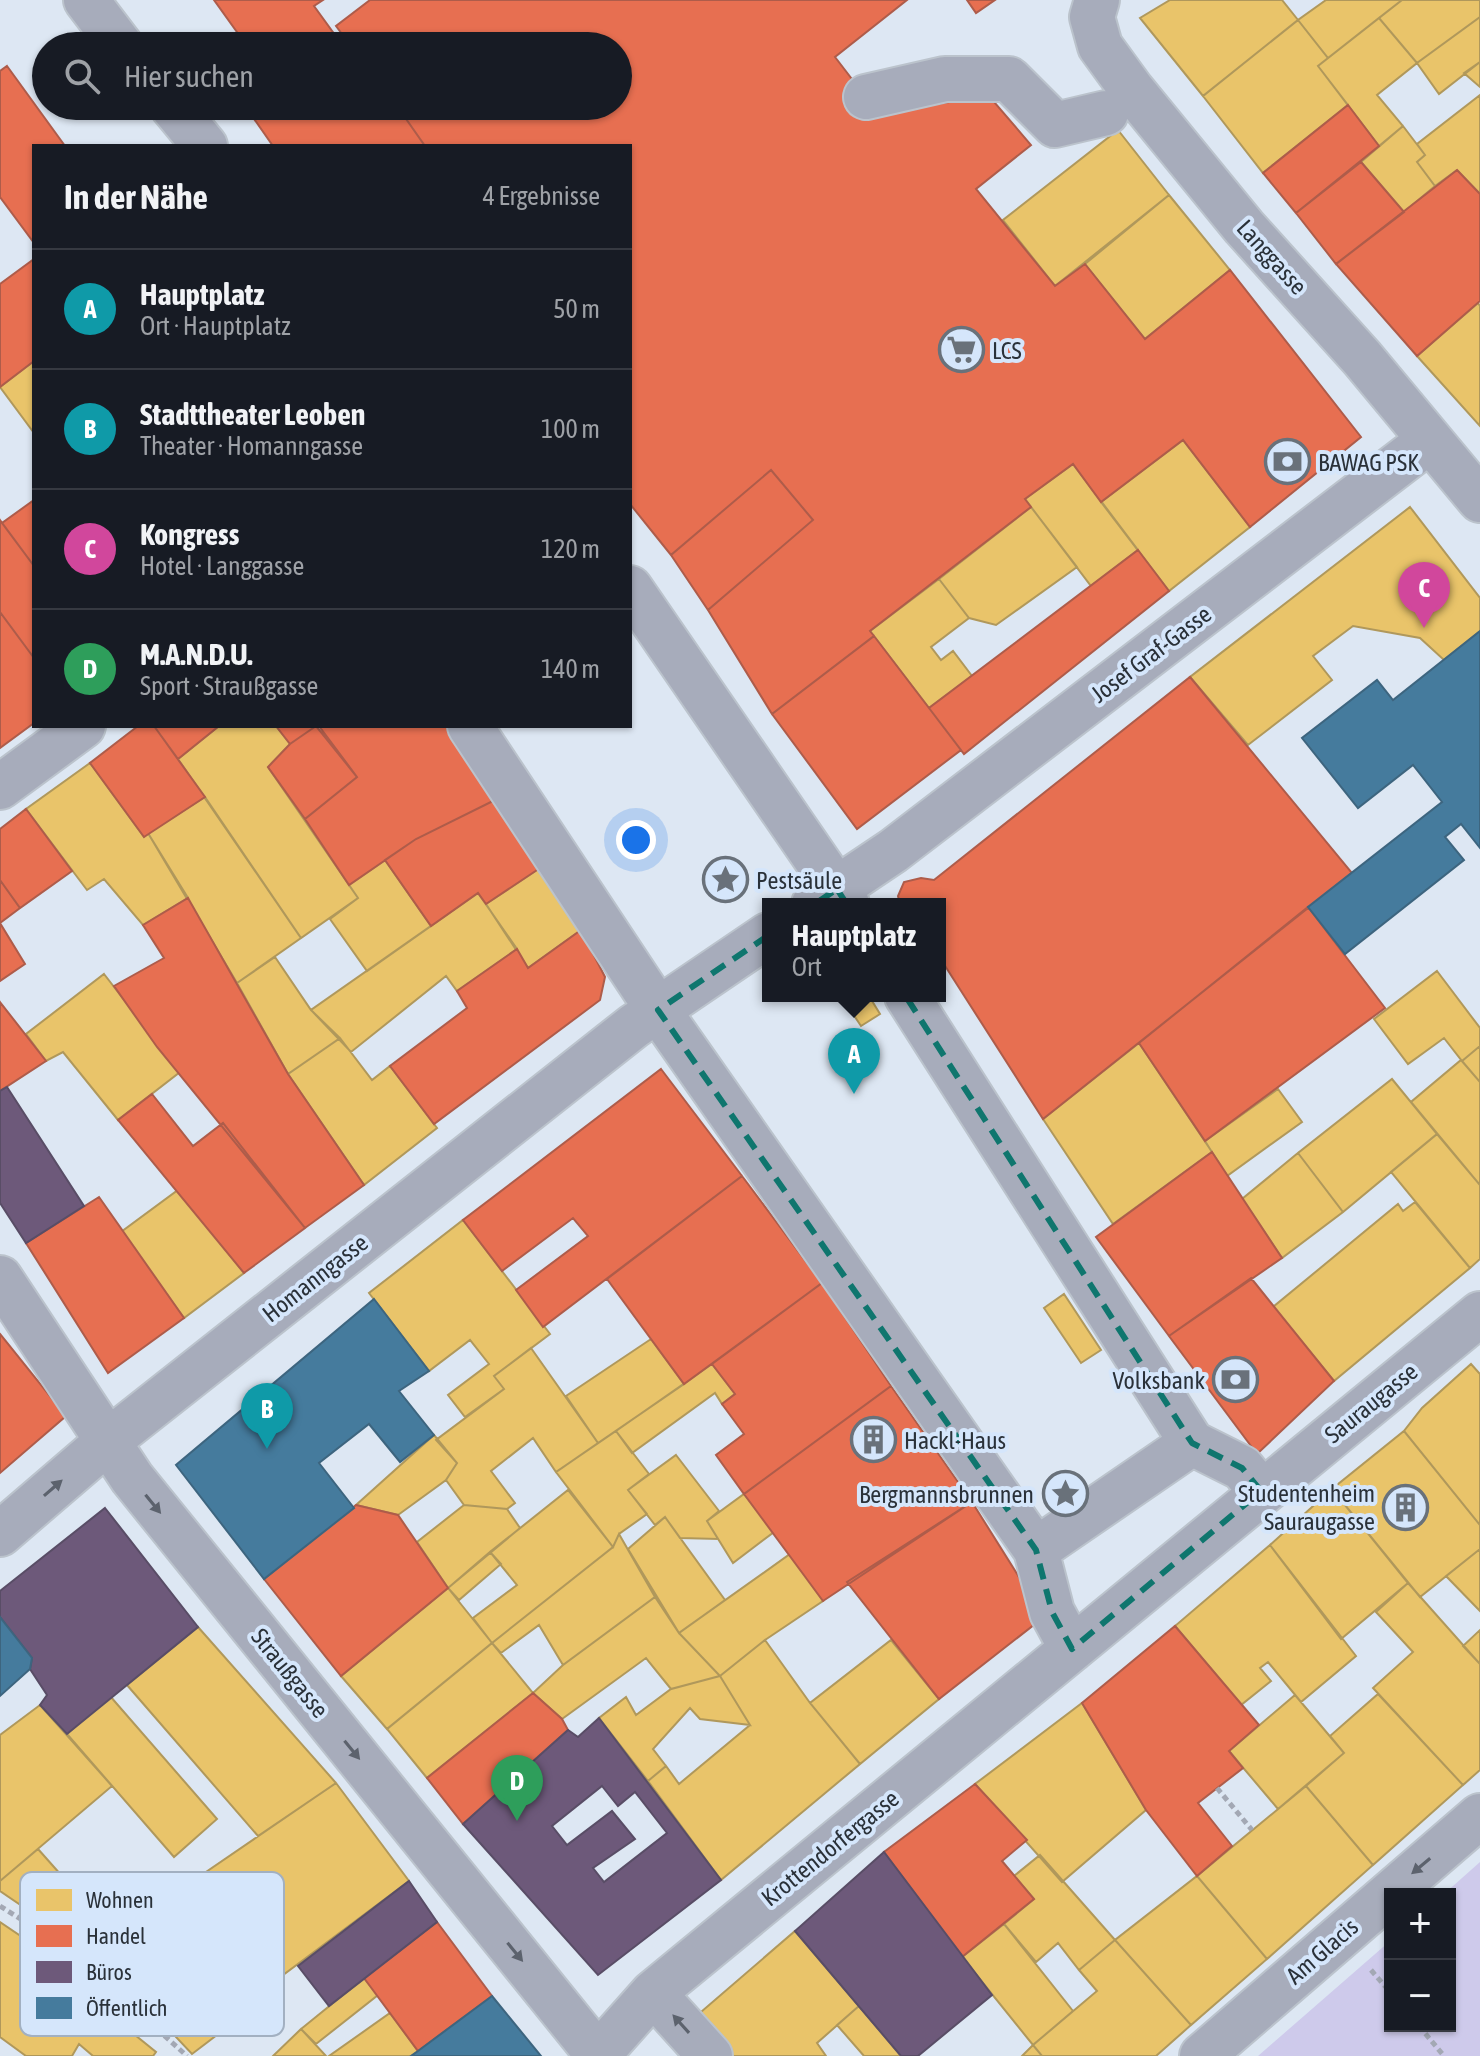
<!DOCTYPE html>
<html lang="de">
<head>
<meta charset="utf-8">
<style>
  body { margin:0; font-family:"Asap Condensed",sans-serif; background:#242831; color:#f1f3f6 }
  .controls { position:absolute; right:24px; bottom:24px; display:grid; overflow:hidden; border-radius:0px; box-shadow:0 2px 6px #0004 }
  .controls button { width:72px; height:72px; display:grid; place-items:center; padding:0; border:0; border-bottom:2px solid #363941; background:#171b24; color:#f1f3f6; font:40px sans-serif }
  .you { position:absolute; left:636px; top:840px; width:28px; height:28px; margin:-20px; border:6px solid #fff; border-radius:50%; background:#1a73e8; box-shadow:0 0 0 12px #1a73e833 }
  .badge { display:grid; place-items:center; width:52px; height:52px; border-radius:50%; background:#2563eb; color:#fff; font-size:26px; font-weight:700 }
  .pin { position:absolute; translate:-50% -66px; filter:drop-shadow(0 2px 4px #0008) }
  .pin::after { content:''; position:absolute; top:42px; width:28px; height:24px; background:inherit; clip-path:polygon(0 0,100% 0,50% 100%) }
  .popup { position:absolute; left:762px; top:898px; width:184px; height:104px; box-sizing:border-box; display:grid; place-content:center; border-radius:0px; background:#171b24; filter:drop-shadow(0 2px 6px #0005); font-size:26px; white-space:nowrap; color:#9ea1a6 }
  .popup b { font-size:30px; color:#f1f3f6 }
  .popup::after { content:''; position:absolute; left:50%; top:100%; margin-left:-16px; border:16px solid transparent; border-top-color:#171b24 }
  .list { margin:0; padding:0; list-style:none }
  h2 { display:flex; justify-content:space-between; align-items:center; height:104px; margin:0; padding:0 32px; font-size:34px }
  h2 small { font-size:26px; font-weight:400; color:#9ea1a6 }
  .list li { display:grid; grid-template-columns:52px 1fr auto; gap:24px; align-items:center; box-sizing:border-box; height:120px; padding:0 32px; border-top:2px solid #363941 }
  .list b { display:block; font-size:30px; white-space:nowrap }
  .list p { margin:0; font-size:26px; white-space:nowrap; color:#9ea1a6 }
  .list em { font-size:26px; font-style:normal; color:#9ea1a6 }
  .icon { flex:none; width:44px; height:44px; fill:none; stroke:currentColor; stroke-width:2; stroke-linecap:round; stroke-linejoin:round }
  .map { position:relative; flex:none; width:1480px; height:2056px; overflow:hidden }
  .search { position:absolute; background:#171b24; box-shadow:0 2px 6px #0004; left:32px; top:32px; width:600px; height:88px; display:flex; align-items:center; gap:20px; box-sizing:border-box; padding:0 28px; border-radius:44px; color:#9ea1a6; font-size:30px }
  .panel { position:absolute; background:#171b24; box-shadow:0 2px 6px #0004; left:32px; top:144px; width:600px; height:584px; border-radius:0px }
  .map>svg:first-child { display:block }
  .green { fill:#cecaeb }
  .homes { fill:#e9c46a; stroke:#b0985b; stroke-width:2 }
  .shops { fill:#e76f51; stroke:#ae5c4a; stroke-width:2 }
  .offices { fill:#6d597a; stroke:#594d66; stroke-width:2; fill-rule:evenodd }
  .public { fill:#457b9d; stroke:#3d657f; stroke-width:2 }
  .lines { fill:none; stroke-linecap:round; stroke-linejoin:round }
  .street-casing { stroke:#bbc3cc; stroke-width:48 }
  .path { stroke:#a3a8b4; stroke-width:5; stroke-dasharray:6 4; stroke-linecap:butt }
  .street { stroke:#a7acbb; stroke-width:44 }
  .oneway { fill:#5c626d }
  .marked { fill:none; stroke:#0f766e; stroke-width:6; stroke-dasharray:16 10; stroke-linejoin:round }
  .labels { text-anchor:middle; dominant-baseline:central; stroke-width:8; stroke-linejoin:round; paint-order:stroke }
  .street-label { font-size:24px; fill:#2a3139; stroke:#d5e6fb }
  .poi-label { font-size:24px; fill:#2a3139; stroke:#d5e6fb; text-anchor:start }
  .key { fill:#d5e6fb; stroke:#a2b0c1; stroke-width:2 }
  .key-label { font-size:22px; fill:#2a3139 }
</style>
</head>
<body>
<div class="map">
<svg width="1480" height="2056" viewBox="0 0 1480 2056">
  <rect width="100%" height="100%" fill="#dde7f3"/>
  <!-- green -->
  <path class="green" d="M1480,1862V2056H1258L1390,1941V2026H1450V1894H1444Z"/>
  <!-- homes -->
  <path class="homes" d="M1170,0H1282L1298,20L1203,96L1140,18Z
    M1326,0H1402L1328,58L1298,20Z
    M1402,0H1480V17L1417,63L1379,18Z
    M1480,17V62L1439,94L1417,63Z
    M1379,18L1417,63L1377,95L1403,126L1379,146L1318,66Z
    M1298,20L1328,58L1318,66L1348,105L1263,173L1203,96Z
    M1480,62V87L1464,73Z
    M1480,95V194L1457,170L1435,186L1417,162L1425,155L1417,144Z
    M1403,126L1425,155L1417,162L1435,186L1404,212L1361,162Z
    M1118,130L1169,195L1055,286L1003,220Z
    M1169,195L1230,270L1145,339L1085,264Z
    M1478,303L1480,306V426L1417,356Z
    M34,361V433L0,387Z
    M1183,440L1250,527L1169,591L1101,502Z
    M1073,464L1138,550L1091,586L1025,499Z
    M1031,507L1077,567L996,625L969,618L939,579Z
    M1410,507L1480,598V631L1444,660L1420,638L1353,626L1313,656L1332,680L1248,745L1190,677Z
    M939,579L969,618L931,647L941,660L953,651L972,676L929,708L870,631Z
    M219,726H276L290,744L268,767L358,898L301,938L178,759Z
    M90,763L144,837L148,833L188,898L143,925L104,879L87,890L26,809Z
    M205,797L301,938L237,983L148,833Z
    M385,860L431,926L367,971L330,919L358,898L349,885Z
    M540,868L581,930L528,968L486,904Z
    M478,893L517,949L457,991L446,976L351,1052L311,1010Z
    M275,957L311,1010L340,1038L288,1074L237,983Z
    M1437,971L1480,1028V1046L1462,1061L1444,1038L1408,1064L1374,1019Z
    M104,974L180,1072L118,1120L63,1052L46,1061L26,1034Z
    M841,996H869L880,1014L861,1026Z
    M340,1038L372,1080L390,1066L437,1128L364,1185L288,1074Z
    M1139,1043L1212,1152L1113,1224L1043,1119Z
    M1480,1046V1082L1462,1061Z
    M1461,1060L1480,1082V1185L1411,1102Z
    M1392,1079L1437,1134L1343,1212L1298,1153Z
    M1278,1089L1302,1122L1227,1176L1205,1141Z
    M1437,1134L1480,1185V1259L1470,1268L1391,1172Z
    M1298,1153L1343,1212L1282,1258L1242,1199Z
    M178,1190L244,1273L184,1318L121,1232Z
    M1415,1202L1470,1268L1334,1381L1273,1307L1398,1204L1403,1211Z
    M463,1220L550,1334L494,1376L504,1389L465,1417L448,1395L489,1364L470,1340L429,1371L369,1293Z
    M1064,1294L1101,1350L1081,1363L1044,1308Z
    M651,1339L684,1384L598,1443L566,1396Z
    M531,1348L598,1443L556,1472L533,1438L491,1471L515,1503L507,1509L464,1505L446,1480L457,1463L436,1440L504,1389L494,1376Z
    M712,1364L735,1394L722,1404L715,1393L632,1453L616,1431Z
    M1471,1364L1480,1374V1525L1404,1431L1422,1408Z
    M616,1431L649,1474L628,1490L647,1514L619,1534L613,1547L556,1472Z
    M1404,1431L1480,1525V1549L1420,1597L1332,1489Z
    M434,1435L457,1463L446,1480L398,1515L356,1505Z
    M676,1455L719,1511L707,1521L718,1539L680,1538L665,1517L655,1525L628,1490Z
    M1332,1489L1408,1583L1341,1639L1270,1545Z
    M568,1490L613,1547L492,1643L473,1618L517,1585L490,1552Z
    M744,1494L774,1532L733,1563L707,1521Z
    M464,1505L507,1509L520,1528L448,1588L417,1542Z
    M665,1517L725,1600L679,1633L628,1549Z
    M619,1534L655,1597L563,1665L539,1625L501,1653L492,1643L613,1547Z
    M1270,1545L1356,1656L1301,1702L1268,1662L1260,1668L1271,1681L1241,1705L1175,1626Z
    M1480,1549V1611L1446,1576Z
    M490,1552L501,1564L459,1600L448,1588Z
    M790,1554L823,1601L765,1640L720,1676L679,1633Z
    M1408,1583L1480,1664V1770L1463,1785L1373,1688L1413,1652L1376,1612Z
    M448,1588L492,1643L387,1729L341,1676Z
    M655,1597L679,1633L720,1676L671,1689L646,1658L562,1719L533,1693L563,1665Z
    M198,1627L336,1783L258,1836L127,1685Z
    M1480,1630V1664L1463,1646Z
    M765,1640L810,1703L860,1764L721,1880L648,1781L666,1766L679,1784L750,1725L720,1676Z
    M891,1640L939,1699L860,1764L810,1703Z
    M492,1643L533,1693L427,1778L387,1729Z
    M720,1676L750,1725L700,1719L690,1708L653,1749L666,1766L648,1781L599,1718L626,1697L636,1715L671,1689Z
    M1378,1694L1463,1785L1373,1865L1306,1786L1344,1753L1330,1736Z
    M1295,1695L1344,1753L1278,1809L1229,1751Z
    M110,1696L217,1819L174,1857L67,1734Z
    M1082,1703L1146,1810L1062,1882L975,1784Z
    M40,1705L112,1786L0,1881V1735Z
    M336,1783L409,1881L279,1978L206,1872Z
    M1306,1786L1373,1865L1267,1959L1197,1876Z
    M38,1849L93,1911L66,1936L0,1891V1881Z
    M1040,1855L1115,1940L1079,1970L1058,1943L1036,1962L1004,1924L1034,1899L1014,1876Z
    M206,1872L256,1941L196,1978L139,1914Z
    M1197,1876L1267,1959L1191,2025L1115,1940Z
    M139,1914L234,2022L192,2054L98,1954Z
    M0,1922L65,1966L93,2001L156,2052L153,2056H93L79,2044L72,2056H26L0,2037Z
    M1004,1924L1073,2011L1033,2045L962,1957Z
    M795,1931L859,2006L817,2043L826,2056H731L694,2018Z
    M1115,1940L1191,2025L1156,2056H1042L1033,2045L1097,1991L1079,1970Z
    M364,1978L378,1995L316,2044L301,2029Z
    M859,2006L901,2056H864L837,2025Z
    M390,2013L418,2051L411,2056H329Z
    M301,2029L326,2056H273Z
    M1033,2045L1042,2056H1022Z"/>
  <!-- shops -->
  <path class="shops" d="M214,0H323L314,6L335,35L319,46H247Z
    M370,0H907L835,57L878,113L989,96L1031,145L976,189L1055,286L1085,264L1145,339L1230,270L1361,437L1250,527L1183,440L1101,502L1073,464L1025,499L1031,507L870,631L874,636L772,714L708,610L813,520L771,470L671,555L630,504V146H425L397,106H618V46H351L336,26Z
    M967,0H995L976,13Z
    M7,66L65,146H34V243L0,197V71Z
    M1348,105L1379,146L1296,213L1263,173Z
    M245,106H322L327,114L339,106H397L425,146H273Z
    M1361,162L1404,212L1336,264L1296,213Z
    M1457,170L1480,194V301L1417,356L1336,264Z
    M34,259V361L0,387V284Z
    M771,470L813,520L708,610L671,555Z
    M34,500V566L2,523Z
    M0,520L34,566V658L0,612Z
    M1138,550L1169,591L964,754L929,708Z
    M0,612L34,658V723L0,748Z
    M874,636L961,750L857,829L772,714Z
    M1190,677L1352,873L1043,1119L940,958V904H900L898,896L904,882L921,878L934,880Z
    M138,726H154L205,797L144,837L90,763Z
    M154,726H219L178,759Z
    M276,726H316L290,744Z
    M316,726L357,777L305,819L268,767L290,744Z
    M319,726H450L499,798L416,839L349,885L305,819L357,777Z
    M499,798L540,868L486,904L478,893L431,926L385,860L416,839Z
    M26,809L72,871L20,908L0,880V829Z
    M0,880L20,908L0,923Z
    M188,898L288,1074L364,1185L305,1228L157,1047L114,986L164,958L143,925Z
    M1308,907L1385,1008L1205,1141L1139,1043Z
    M0,923L25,964L0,981Z
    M581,930L605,977L600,1000L434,1124L390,1066L467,1008L457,991L517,949L528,968Z
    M0,1002L46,1061L0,1091Z
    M661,1069L742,1176L543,1327L516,1290L588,1236L573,1218L502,1271L463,1220Z
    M152,1094L193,1146L223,1123L305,1228L244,1273L118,1120Z
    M1212,1152L1282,1258L1169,1336L1096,1237Z
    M742,1176L822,1283L684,1384L607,1279Z
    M99,1197L184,1318L108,1373L26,1243Z
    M1251,1278L1334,1381L1257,1454L1169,1336Z
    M822,1283L891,1386L744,1494L716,1455L744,1434L722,1404L735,1394L712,1364Z
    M0,1334L66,1416L0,1473Z
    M891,1386L972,1502L823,1601L744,1494Z
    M972,1502L1044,1617L939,1699L847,1582Z
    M356,1505L398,1515L448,1588L341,1676L264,1579Z
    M1175,1626L1259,1725L1229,1751L1243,1768L1198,1803L1232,1846L1197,1876L1146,1810L1082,1703Z
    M533,1693L562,1719L568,1730L463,1824L427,1778Z
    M975,1784L1027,1840L1002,1861L1034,1899L962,1957L884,1852Z
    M437,1922L492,1996L418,2051L364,1978Z"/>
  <!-- offices -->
  <path class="offices" d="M7,1087L84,1206L26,1243L0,1203V1091Z
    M105,1508L198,1627L67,1734L40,1705L47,1695L30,1669L32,1658L0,1617V1591Z
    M599,1718L721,1880L598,1975L463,1824L568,1730L578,1737ZM602,1786L618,1806L635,1792L667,1833L604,1882L593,1868L635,1839L612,1811L567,1845L552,1826Z
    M884,1852L992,1995L918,2056H901L795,1931Z
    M409,1881L437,1922L329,2006L298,1966Z"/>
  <!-- public -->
  <path class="public" d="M1480,631V848L1461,824L1445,837L1464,860L1345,954L1308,907L1442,802L1413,765L1358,808L1302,738L1377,680L1393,700Z
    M374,1299L429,1371L399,1391L434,1435L400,1462L369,1424L319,1463L354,1508L264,1579L176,1465Z
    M0,1617L32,1658L30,1669L0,1696Z
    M492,1996L541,2056H411L418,2051Z"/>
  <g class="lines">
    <defs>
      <path id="street" d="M86,0L121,46
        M1097,0L1092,17L1100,46L1132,90L1244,227L1362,358L1480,500
        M866,97L945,79H1009L1055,125L1106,113
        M172,106L205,146
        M630,588L847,904
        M470,726L658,1010L1036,1550L1192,1443
        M0,787L83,726
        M814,904L893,851L1430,440
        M907,996L1192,1443L1242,1468L1261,1491
        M0,1278L132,1478L598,2055
        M0,1534L107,1442L634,1026L768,935
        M1036,1550L1052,1612L1072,1649
        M653,1993L710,2056
        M597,2056L653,1993L1480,1314
        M1202,2056L1480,1816"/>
    </defs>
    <!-- street casing -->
    <use href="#street" class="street-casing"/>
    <!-- path -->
    <path class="path" d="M1217,1788L1252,1830
      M0,1906L68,1949L187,2056
      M1371,1970L1390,1992
      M1419,2026L1444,2056"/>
    <!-- street -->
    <use href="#street" class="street"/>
  </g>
  <!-- one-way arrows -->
  <defs><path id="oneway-solid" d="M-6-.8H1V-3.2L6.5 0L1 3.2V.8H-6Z" transform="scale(2)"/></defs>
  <g class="oneway">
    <use href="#oneway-solid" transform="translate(53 1488) rotate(-41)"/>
    <use href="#oneway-solid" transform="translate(153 1504) rotate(51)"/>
    <use href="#oneway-solid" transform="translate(352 1750) rotate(51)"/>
    <use href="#oneway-solid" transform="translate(1421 1866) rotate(140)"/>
    <use href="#oneway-solid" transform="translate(515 1952) rotate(51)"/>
    <use href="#oneway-solid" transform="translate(681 2024) rotate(-132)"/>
  </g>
  <!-- marked area -->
  <path class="marked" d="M837,889L1192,1443L1242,1468L1261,1491L1072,1649L1052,1612L1036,1550L658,1010Z"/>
  <!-- icons -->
  <defs>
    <symbol id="supermarket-ring" viewBox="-11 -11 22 22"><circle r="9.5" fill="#d5e6fb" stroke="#69717a" stroke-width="1.5"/><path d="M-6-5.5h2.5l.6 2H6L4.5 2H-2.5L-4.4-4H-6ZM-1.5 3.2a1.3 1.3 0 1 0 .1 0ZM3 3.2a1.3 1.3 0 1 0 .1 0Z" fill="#69717a"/></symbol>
    <symbol id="bank-ring" viewBox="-11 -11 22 22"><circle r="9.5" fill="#d5e6fb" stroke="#69717a" stroke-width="1.5"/><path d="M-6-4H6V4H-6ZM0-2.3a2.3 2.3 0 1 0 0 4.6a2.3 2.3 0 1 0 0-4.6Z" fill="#69717a"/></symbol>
    <symbol id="sight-ring" viewBox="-11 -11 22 22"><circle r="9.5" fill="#d5e6fb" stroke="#69717a" stroke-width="1.5"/><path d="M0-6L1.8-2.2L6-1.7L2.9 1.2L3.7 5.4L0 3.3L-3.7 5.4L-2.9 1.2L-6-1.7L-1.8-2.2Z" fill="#69717a"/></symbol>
    <symbol id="building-ring" viewBox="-11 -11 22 22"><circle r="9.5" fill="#d5e6fb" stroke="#69717a" stroke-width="1.5"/><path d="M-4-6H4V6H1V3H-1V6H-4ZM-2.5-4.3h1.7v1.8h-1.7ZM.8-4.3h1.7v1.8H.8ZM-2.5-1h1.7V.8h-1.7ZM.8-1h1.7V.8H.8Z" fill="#69717a"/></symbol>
  </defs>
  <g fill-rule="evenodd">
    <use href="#supermarket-ring" x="936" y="324" width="51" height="51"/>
    <use href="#bank-ring" x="1262" y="436" width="51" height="51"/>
    <use href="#sight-ring" x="700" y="854" width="51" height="51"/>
    <use href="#bank-ring" x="1210" y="1354" width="51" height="51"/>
    <use href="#building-ring" x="848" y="1414" width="51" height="51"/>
    <use href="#sight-ring" x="1040" y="1468" width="51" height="51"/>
    <use href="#building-ring" x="1380" y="1482" width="51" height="51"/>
  </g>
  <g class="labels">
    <!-- street labels -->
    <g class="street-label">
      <text transform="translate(1272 257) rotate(48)">Langgasse</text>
      <text transform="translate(1151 654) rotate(-37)">Josef Graf-Gasse</text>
      <text transform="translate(315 1278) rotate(-38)">Homanngasse</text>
      <text transform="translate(1371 1403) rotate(-39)">Sauraugasse</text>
      <text transform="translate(290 1673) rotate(51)">Straußgasse</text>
      <text transform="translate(830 1848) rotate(-39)">Krottendorfergasse</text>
      <text transform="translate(1322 1951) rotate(-41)">Am Glacis</text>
    </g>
    <!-- poi labels -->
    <g class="poi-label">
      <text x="992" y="350">LCS</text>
      <text x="1318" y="462">BAWAG PSK</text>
      <text x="756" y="880">Pestsäule</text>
      <text x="1205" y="1380" text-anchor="end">Volksbank</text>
      <text x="904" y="1440">Hackl-Haus</text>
      <text x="1375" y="1493" text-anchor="end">Studentenheim<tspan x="1375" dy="28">Sauraugasse</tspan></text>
      <text x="1034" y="1494" text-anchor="end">Bergmannsbrunnen</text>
    </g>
  </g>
  <!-- legend -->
  <rect x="20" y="1872" width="264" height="164" rx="12" class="key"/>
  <rect x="36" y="1889" width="36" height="22" fill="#e9c46a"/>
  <rect x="36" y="1925" width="36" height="22" fill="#e76f51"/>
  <rect x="36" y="1961" width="36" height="22" fill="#6d597a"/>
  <rect x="36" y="1997" width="36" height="22" fill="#457b9d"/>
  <g class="key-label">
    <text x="86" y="1908">Wohnen</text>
    <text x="86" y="1944">Handel</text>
    <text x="86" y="1980">Büros</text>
    <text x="86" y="2016">Öffentlich</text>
  </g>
</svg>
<div class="controls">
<button>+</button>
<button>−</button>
</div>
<div class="you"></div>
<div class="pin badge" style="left:854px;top:1094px;background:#0f9aa8">A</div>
<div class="popup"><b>Hauptplatz</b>Ort</div>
<div class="pin badge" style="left:267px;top:1449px;background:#0f9aa8">B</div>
<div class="pin badge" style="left:1424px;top:628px;background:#d1479c">C</div>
<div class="pin badge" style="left:517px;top:1821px;background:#2e9e5b">D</div>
<div class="search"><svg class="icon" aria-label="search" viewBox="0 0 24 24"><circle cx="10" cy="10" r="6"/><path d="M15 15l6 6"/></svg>Hier suchen</div>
<section class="panel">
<h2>In der Nähe<small>4 Ergebnisse</small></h2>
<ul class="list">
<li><span class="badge" style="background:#0f9aa8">A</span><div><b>Hauptplatz</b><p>Ort · Hauptplatz</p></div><em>50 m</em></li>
<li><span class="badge" style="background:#0f9aa8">B</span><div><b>Stadttheater Leoben</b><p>Theater · Homanngasse</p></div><em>100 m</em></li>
<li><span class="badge" style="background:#d1479c">C</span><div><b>Kongress</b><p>Hotel · Langgasse</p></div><em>120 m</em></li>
<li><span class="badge" style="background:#2e9e5b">D</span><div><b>M.A.N.D.U.</b><p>Sport · Straußgasse</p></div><em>140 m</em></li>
</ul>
</section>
</div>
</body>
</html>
